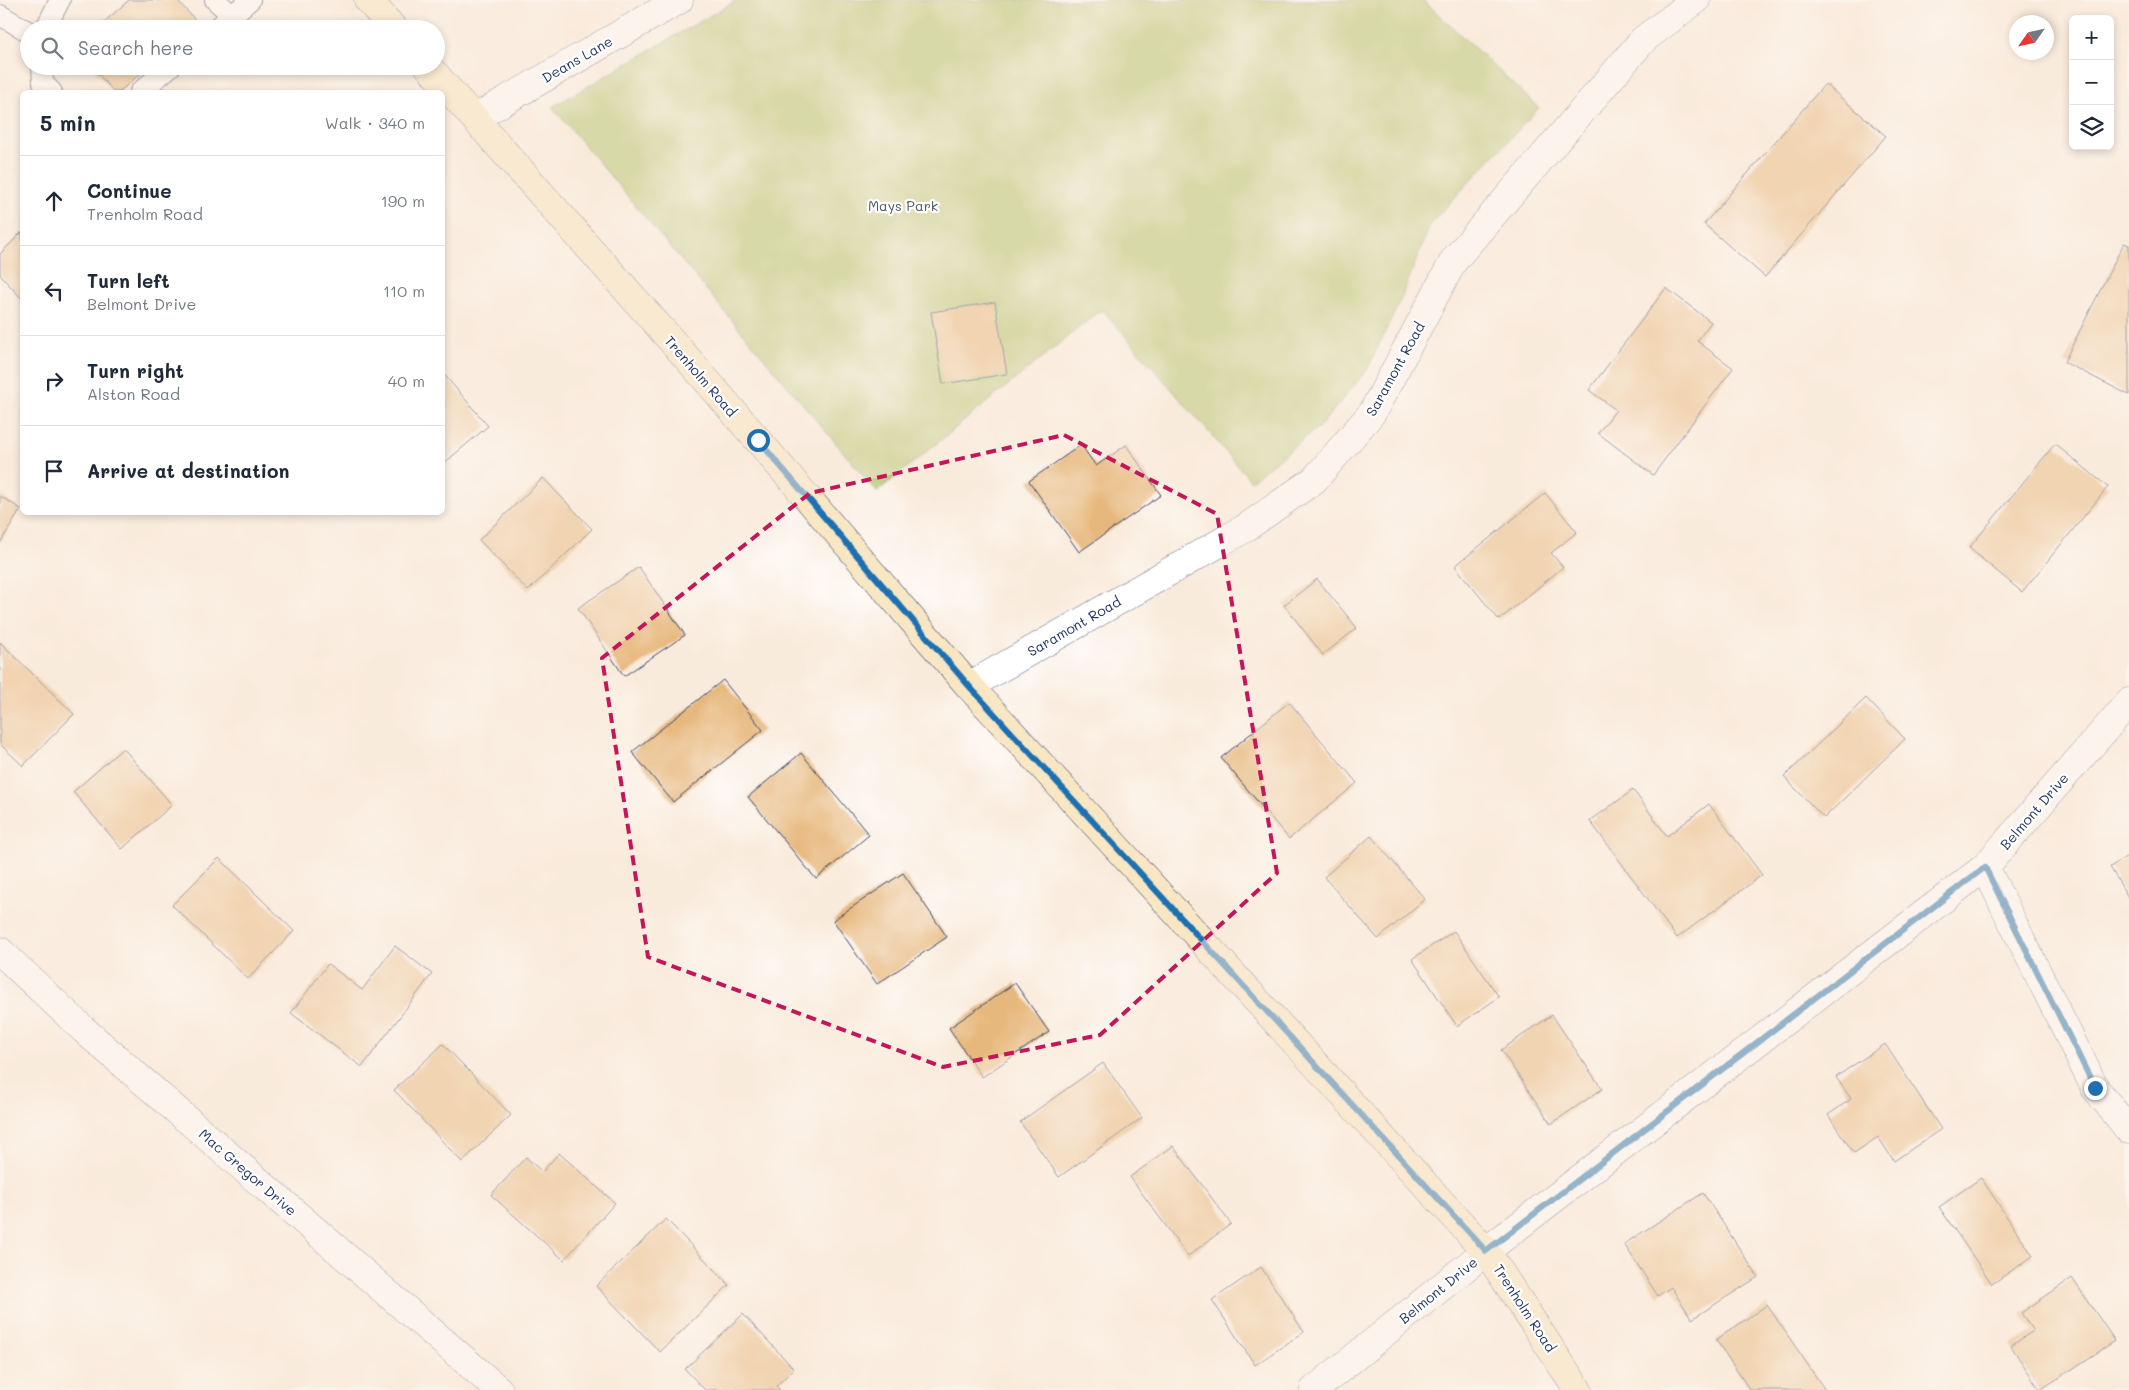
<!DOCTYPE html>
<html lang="en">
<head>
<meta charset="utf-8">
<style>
  body { margin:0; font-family:Mali,sans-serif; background:#f2f2f3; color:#1f2937 }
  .controls { position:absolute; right:15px; top:15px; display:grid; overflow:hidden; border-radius:8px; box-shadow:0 2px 8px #0003 }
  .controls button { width:45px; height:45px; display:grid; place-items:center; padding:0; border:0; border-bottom:1px solid #e0e1e3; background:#fff; color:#1f2937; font:25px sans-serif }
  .compass { position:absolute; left:2009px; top:15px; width:45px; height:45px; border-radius:50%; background:#fff; box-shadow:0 2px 8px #0003; rotate:236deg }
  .stop { position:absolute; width:15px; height:15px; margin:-11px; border:4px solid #1f6fb2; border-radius:50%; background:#fff }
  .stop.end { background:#1f6fb2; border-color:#fff; box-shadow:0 1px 5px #0008 }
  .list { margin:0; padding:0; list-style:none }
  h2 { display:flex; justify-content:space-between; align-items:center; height:65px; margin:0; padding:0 20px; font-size:21px }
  h2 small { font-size:16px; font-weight:400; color:#747a83 }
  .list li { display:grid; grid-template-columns:32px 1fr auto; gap:15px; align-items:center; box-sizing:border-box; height:90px; padding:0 20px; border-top:1px solid #e0e1e3 }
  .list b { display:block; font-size:19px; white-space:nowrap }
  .list p { margin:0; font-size:16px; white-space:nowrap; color:#747a83 }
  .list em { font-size:16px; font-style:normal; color:#747a83 }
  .icon { flex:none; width:28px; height:28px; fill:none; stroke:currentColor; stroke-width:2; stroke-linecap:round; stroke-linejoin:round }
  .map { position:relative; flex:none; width:2129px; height:1390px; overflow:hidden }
  .search { position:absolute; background:#fff; box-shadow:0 2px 8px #0003; left:20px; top:20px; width:425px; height:55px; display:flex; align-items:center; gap:12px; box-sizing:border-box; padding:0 18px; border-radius:28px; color:#747a83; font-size:19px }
  .panel { position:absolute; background:#fff; box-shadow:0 2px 8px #0003; left:20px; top:90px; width:425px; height:425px; border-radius:8px }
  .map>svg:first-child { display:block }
  .green { fill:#aec367; stroke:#647962 }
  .building { fill:#e7b87d }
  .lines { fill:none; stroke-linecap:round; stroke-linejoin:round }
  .lane-casing { stroke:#3c4b71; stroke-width:22 }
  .street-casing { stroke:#3c4b71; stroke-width:29 }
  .secondary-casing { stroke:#3c4b71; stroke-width:29 }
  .lane { stroke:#fff; stroke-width:20 }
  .street { stroke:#fff; stroke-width:28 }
  .secondary { stroke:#f9e7c3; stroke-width:28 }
  .route { stroke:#1f6fb2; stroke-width:6 }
  .marked { fill:none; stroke:#c2185b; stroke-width:4; stroke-dasharray:10 6; stroke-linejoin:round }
  .labels { text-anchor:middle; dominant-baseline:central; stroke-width:4.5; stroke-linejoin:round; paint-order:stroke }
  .street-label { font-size:14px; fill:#1b2f5e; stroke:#fff }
  .park-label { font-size:14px; fill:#475b61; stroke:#fff }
</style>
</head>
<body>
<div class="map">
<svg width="2129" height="1390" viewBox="0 0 2129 1390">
  <rect width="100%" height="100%" fill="#fff"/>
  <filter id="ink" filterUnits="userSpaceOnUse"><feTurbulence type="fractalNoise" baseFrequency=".02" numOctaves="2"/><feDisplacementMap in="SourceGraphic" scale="10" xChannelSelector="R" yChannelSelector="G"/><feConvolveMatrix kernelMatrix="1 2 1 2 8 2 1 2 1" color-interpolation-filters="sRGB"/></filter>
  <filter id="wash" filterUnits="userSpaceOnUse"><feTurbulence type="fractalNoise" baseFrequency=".0096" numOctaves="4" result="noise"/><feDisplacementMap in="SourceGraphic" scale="20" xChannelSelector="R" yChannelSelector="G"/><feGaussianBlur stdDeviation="1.12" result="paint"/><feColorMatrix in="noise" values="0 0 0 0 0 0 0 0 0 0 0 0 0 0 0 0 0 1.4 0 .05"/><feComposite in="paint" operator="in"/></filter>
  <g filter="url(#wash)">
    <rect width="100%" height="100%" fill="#f9ebdc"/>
    <!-- green -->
    <path class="green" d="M737,0H1423L1539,108L1431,223L1401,299L1367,370L1321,425L1251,481L1102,309L877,492L552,107Z"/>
    <g id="blocks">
      <!-- building -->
      <path class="building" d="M129,0H177L198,23L192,29H96Z
        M91,66H149L119,92H114Z
        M1825,84L1886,136L1765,277L1704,224Z
        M22,232V299L0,275V254Z
        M2124,243L2129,245V395L2064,362Z
        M1666,288L1711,322L1697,341L1733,368L1653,475L1598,433L1616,410L1589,390Z
        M995,302L1007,374L943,384L931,312Z
        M442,372L488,426L442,465Z
        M2055,444L2108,487L2022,592L1969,548Z
        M1081,445L1096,466L1126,445L1161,495L1079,552L1029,481Z
        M543,478L592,529L528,591L479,540Z
        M1545,493L1577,532L1551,553L1563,567L1499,620L1455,566Z
        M0,496L21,509L0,543Z
        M639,567L685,635L624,676L578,608Z
        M1317,579L1357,628L1323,655L1284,605Z
        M0,642L74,714L23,766L0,744Z
        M723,680L763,730L673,802L632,752Z
        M1866,698L1905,739L1824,818L1784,777Z
        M1289,702L1357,783L1289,839L1221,758Z
        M123,748L172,805L122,849L73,792Z
        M801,753L869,835L816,879L748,797Z
        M1633,790L1667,836L1709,804L1762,875L1677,938L1590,821Z
        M1371,836L1425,899L1378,939L1324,877Z
        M2129,855V899L2110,867Z
        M219,858L294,931L248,979L172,905Z
        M903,873L947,937L877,984L833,920Z
        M1454,931L1499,997L1457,1026L1412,959Z
        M395,946L432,974L362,1067L291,1013L328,964L362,990Z
        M1015,983L1049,1032L982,1077L949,1028Z
        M1552,1015L1602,1089L1551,1124L1501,1050Z
        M443,1044L511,1115L462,1162L394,1090Z
        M1885,1044L1941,1129L1894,1161L1878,1137L1854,1153L1828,1115L1851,1099L1836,1077Z
        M1103,1063L1142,1118L1059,1177L1020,1122Z
        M1173,1146L1231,1224L1188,1256L1130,1177Z
        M559,1153L615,1203L564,1260L491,1195L526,1157L542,1172Z
        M1981,1178L2033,1256L1992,1284L1939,1207Z
        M1703,1193L1758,1277L1692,1319L1671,1287L1658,1296L1624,1244Z
        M666,1219L729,1285L660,1352L596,1286Z
        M1261,1267L1304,1332L1255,1365L1212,1300Z
        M2072,1278L2115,1341L2040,1390L2011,1346L2033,1331L2021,1313Z
        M1767,1305L1825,1390H1750L1716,1340Z
        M743,1314L794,1369L776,1386L780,1390H705L685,1369Z"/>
    </g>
  </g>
  <g filter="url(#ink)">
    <use href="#blocks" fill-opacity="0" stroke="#3c4b71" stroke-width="1"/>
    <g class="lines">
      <defs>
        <path id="lane" d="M215,0L232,15
          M0,15L29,32
          M45,29L60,0
          M216,29L250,0
          M42,66L43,83L52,92
          M140,92L171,66"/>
        <path id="street" d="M475,118L679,0
          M969,686L1244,529L1314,480L1372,413L1454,260L1644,39L1696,0
          M1985,867L2095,1088L2129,1130
          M0,951L84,1030L499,1390
          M1314,1390L1486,1251L1985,867L2129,702"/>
        <path id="secondary" d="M368,0L394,29
          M428,66L701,374L969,686L1486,1251L1578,1390"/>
      </defs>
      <!-- lane casing -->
      <use href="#lane" class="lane-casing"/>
      <!-- street casing -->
      <use href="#street" class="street-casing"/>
      <!-- secondary casing -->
      <use href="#secondary" class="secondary-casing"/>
      <!-- lane -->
      <use href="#lane" class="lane"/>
      <!-- street -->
      <use href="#street" class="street"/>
      <!-- secondary -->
      <use href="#secondary" class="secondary"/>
    </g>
  </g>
  <g class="lines" filter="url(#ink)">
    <!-- route -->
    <path class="route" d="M758,440L969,686L1486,1251L1985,867L2095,1088"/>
  </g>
  <!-- marked area -->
  <path d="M0 0H2129V1390H0ZM1064,435L1217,514L1277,873L1100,1035L943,1067L648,957L602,658L810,493Z" fill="#f9ebdc" fill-opacity=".55" fill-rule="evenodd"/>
  <path class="marked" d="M1064,435L1217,514L1277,873L1100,1035L943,1067L648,957L602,658L810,493Z"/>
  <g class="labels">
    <!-- street labels -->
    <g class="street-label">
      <text transform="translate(577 59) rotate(-30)">Deans Lane</text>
      <text transform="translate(1395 369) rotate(-61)">Saramont Road</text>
      <text transform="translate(701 376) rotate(49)">Trenholm Road</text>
      <text transform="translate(1074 626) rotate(-30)">Saramont Road</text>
      <text transform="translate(2034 811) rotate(-49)">Belmont Drive</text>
      <text transform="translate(248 1172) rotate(41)">Mac Gregor Drive</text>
      <text transform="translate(1438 1290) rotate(-39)">Belmont Drive</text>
      <text transform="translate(1525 1308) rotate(57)">Trenholm Road</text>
    </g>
    <!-- park labels -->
    <g class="park-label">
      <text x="903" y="205">Mays Park</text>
    </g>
  </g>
</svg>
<div class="controls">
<button>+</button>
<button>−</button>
<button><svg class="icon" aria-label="layers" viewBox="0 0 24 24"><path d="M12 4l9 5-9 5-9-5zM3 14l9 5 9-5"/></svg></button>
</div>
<svg class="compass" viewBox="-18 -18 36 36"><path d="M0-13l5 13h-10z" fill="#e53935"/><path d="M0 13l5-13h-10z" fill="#747a83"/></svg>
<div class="stop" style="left:758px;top:440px"></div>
<div class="stop end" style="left:2095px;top:1088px"></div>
<div class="search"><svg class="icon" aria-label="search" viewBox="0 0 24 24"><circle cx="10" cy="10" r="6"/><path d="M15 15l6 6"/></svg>Search here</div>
<section class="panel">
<h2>5 min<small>Walk · 340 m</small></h2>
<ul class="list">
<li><svg class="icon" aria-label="ahead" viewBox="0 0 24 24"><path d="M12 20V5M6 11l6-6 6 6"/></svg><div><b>Continue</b><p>Trenholm Road</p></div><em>190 m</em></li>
<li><svg class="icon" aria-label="left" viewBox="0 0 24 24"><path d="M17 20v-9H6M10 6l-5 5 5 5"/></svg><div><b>Turn left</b><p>Belmont Drive</p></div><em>110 m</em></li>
<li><svg class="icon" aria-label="right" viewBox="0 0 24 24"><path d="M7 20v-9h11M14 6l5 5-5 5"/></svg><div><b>Turn right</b><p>Alston Road</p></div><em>40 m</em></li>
<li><svg class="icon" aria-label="arrive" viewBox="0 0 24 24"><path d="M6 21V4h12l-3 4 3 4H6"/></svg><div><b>Arrive at destination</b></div></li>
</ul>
</section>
</div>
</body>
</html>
